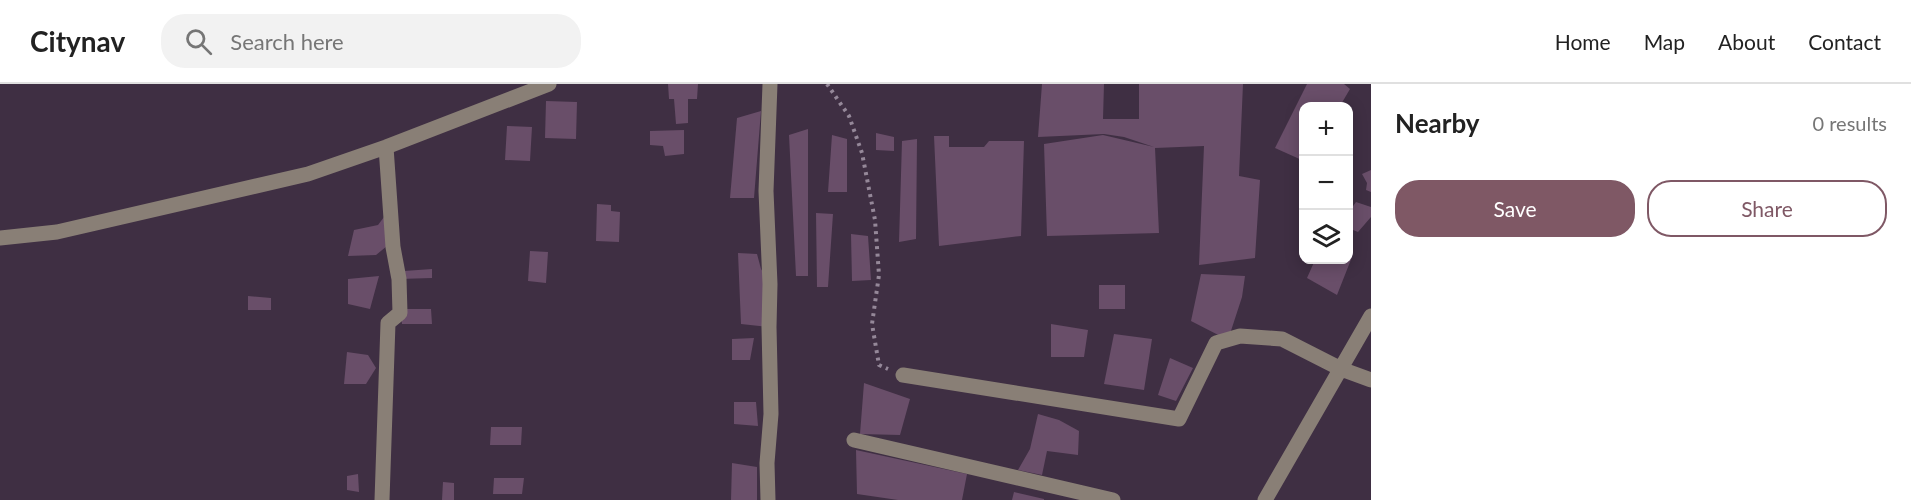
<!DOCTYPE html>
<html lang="en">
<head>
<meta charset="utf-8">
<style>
  body { margin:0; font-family:Lato,sans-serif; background:#f2f2f2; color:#222 }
  .controls { position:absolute; right:18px; top:18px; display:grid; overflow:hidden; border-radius:12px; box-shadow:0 3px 15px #0003 }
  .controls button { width:54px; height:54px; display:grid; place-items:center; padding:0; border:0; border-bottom:2px solid #e0e0e0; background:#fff; color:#222; font:30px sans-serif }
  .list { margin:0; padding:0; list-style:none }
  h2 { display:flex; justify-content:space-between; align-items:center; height:78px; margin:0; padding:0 24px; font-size:26px }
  h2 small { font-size:20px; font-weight:400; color:#767676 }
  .actions { display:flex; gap:12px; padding:18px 24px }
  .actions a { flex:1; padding:14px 0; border:2px solid #7f5865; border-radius:24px; text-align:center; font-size:21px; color:#7f5865 }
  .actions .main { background:#7f5865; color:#fff }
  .icon { flex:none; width:33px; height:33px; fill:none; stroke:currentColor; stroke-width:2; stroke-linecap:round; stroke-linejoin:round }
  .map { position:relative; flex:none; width:1371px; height:416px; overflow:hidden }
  header { display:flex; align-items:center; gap:36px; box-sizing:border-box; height:84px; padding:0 30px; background:#fff; border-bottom:2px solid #e0e0e0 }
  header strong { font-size:28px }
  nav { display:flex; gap:33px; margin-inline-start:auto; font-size:21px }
  .search { width:420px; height:54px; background:#f2f2f2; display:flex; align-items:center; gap:15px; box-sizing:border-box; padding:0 21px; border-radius:24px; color:#767676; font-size:22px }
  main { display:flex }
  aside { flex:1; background:#fff }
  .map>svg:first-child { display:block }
  .building { fill:#694e69 }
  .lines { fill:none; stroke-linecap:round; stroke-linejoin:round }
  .path { stroke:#958899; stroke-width:4; stroke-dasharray:3 4.5; stroke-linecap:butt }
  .minor { stroke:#897f76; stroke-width:15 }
</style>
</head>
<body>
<header>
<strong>Citynav</strong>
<div class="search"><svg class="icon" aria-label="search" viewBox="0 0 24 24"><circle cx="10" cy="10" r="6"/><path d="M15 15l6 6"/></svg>Search here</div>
<nav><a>Home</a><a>Map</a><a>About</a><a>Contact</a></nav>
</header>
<main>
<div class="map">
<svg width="1371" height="416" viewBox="0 0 1371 416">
  <rect width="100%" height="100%" fill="#3f2f43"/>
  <!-- building -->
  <path class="building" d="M668,0H698L697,15H688V39L676,40L674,15H669Z
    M1042,0H1104L1103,35H1139V0H1243L1239,92L1260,96L1255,174L1199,181L1204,62L1155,64L1159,149L1047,152L1044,60L1103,51L1154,63L1124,53L1104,50L1038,53Z
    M1307,0H1344L1350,5L1340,22H1304V77L1275,64Z
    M546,17L577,18L576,55L545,54Z
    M761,27L754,114H730L737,34Z
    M507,42L532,43L530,77L505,76Z
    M808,45V192H796L789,51Z
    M684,46V70L665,72L663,62L650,61V47Z
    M876,49L894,53V67L876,66Z
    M832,51L847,55V108H828Z
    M934,52H949V63H984L989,57H1024L1021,152L939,162Z
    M917,55L916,155L899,158L902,57Z
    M1371,86V108L1366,106L1367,99L1362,90Z
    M1356,118L1371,123V133L1358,148L1348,144V129Z
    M597,120L611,121V127L620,128L619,158L596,157Z
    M387,129V162L376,171L348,172L354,146L378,141Z
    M816,129L833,130L828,203H817Z
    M851,150L868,152L871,196L852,197Z
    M530,167L548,168L546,199L528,197Z
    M738,169L757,170L761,185L770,200L769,243L741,240Z
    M1348,171L1352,173L1337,211L1307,194L1315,176H1348Z
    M432,185V194L399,195L404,187Z
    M1201,190L1245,192L1242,213L1228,256L1191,237Z
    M379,192L370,225L348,220V195Z
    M1099,201H1125V225H1099Z
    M248,212L271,214V226H248Z
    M400,225H431L432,240H402Z
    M1051,240L1088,246L1084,273H1051Z
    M1114,250L1152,255L1144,306L1104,300Z
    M754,254L750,276H732V255Z
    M347,268L368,271L376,284L366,300H344Z
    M1170,274L1193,284L1176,317L1158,311Z
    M864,299L910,315L900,351L860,350Z
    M734,318H756L758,342L734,340Z
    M1038,330L1059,336L1079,347L1078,371L1047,367L1042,391L1018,386L1030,365Z
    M491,343H522L521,361H490Z
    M856,366L967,390L962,416H898L857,410Z
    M732,379L757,383V416H731Z
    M358,390L359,408L347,406V392Z
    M494,394H524L522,410H493Z
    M443,398L454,399V416H442Z
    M1014,408L1044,415V416H1012Z"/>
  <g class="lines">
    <!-- path -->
    <path class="path" d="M827,0L849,32L862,69L875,136L879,191L872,240L879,281L888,285"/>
    <!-- minor -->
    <path class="minor" d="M0,154L57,148L308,90L386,63L549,0
      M903,291L1179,335L1216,259L1240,252L1282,255L1341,285L1371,296
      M854,356L1113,416
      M382,416L388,239L400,229L399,195L393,163L386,63
      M768,416L767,379L771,330L769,243L770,200L766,107L770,0
      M1265,416L1371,232"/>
  </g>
</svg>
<div class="controls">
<button>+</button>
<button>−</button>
<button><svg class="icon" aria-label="layers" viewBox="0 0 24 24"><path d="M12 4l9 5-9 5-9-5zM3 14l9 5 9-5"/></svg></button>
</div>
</div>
<aside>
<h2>Nearby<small>0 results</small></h2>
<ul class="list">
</ul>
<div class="actions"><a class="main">Save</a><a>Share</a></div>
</aside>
</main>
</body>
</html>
